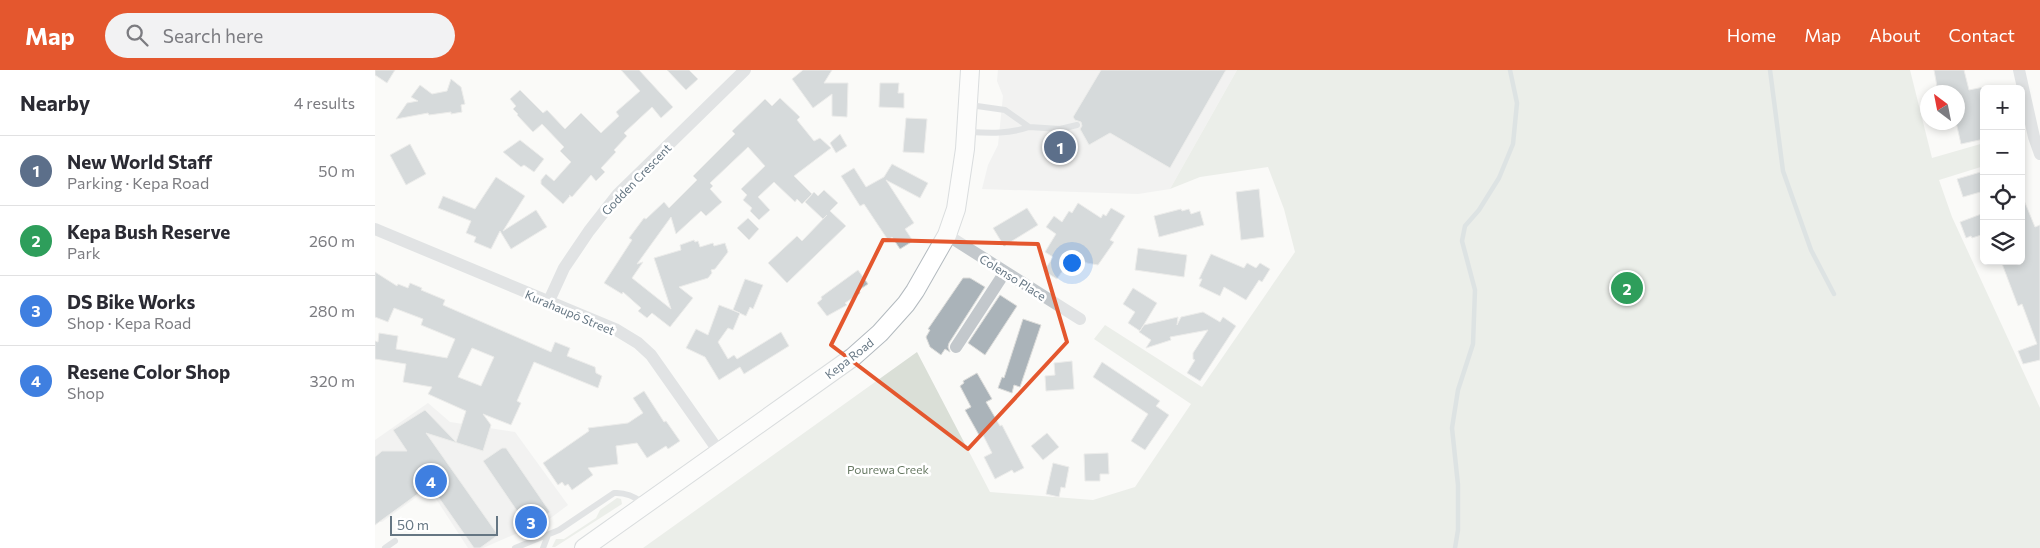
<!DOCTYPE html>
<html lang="en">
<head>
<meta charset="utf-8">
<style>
  body { margin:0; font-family:Commissioner,sans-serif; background:#f2f2f3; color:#2b2b33 }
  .controls { position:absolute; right:15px; top:15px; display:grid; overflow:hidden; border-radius:8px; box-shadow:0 2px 8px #0003 }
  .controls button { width:45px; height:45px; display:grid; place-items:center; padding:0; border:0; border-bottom:1px solid #e1e1e2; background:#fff; color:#2b2b33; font:25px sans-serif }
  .compass { position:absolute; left:1545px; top:15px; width:45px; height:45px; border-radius:50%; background:#fff; box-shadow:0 2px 8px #0003; rotate:328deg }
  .scale { position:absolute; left:15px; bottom:12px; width:108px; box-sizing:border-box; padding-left:5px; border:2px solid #657683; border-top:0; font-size:14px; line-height:18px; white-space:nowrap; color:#657683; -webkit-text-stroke:4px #fff; paint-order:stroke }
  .you { position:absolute; left:696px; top:192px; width:18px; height:18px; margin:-12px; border:4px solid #fff; border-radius:50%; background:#1a73e8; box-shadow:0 0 0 8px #1a73e833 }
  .badge { display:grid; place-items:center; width:32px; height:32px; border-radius:50%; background:#e4572e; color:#fff; font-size:16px; font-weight:700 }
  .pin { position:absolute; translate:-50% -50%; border:2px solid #fff; box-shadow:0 1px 5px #0006 }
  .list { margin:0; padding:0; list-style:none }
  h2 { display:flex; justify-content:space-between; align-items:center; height:65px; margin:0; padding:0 20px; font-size:21px }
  h2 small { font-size:16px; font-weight:400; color:#7c7c81 }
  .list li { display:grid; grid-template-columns:32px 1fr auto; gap:15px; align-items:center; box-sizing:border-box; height:70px; padding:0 20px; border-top:1px solid #e1e1e2 }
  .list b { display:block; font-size:19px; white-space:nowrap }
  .list p { margin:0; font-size:16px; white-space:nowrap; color:#7c7c81 }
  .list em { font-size:16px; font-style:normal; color:#7c7c81 }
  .icon { flex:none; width:28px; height:28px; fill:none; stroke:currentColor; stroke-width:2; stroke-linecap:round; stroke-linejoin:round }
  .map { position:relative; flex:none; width:1665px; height:478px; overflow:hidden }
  header { display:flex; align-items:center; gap:30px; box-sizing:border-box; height:70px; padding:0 25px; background:#e4572e; color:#fff }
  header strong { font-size:24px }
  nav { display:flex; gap:28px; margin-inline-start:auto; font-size:18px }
  .search { width:350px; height:45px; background:#f2f2f3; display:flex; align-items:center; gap:12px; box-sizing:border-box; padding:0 18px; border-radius:28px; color:#7c7c81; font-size:19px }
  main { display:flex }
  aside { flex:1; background:#fff }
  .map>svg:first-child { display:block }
  .built { fill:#e8e9e9 }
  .green { fill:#dadfd7 }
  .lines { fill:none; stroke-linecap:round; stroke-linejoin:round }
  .stream { stroke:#bbc7cb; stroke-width:4.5 }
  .building { fill:#aab3b9; stroke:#dcdcda; fill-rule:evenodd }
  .secondary-casing { stroke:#b3babf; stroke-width:20 }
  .service { stroke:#c3c8cc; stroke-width:6 }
  .minor { stroke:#c3c8cc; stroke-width:12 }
  .secondary { stroke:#fff; stroke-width:18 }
  .marked { fill:none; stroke:#e4572e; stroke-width:4; stroke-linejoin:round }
  .labels { text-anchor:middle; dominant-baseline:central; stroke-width:5; stroke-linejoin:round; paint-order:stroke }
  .street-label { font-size:12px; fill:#657683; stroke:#fff }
  .park-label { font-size:12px; fill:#687a64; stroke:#fff }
</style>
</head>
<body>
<header>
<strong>Map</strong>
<div class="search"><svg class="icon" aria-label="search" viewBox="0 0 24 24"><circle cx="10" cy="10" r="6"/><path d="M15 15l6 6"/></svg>Search here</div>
<nav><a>Home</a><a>Map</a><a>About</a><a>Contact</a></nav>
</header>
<main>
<aside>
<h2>Nearby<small>4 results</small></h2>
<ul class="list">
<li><span class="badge" style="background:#5c6f8a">1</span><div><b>New World Staff</b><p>Parking · Kepa Road</p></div><em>50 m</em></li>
<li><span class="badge" style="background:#2e9e5b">2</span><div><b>Kepa Bush Reserve</b><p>Park</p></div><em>260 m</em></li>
<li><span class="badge" style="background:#3f7fe0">3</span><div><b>DS Bike Works</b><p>Shop · Kepa Road</p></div><em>280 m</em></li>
<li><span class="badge" style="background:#3f7fe0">4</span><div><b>Resene Color Shop</b><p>Shop</p></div><em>320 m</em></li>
</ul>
</aside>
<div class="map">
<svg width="1665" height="478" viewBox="0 0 1665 478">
  <rect width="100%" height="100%" fill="#fafaf8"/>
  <!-- built -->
  <path class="built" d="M623,0H862L795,119L763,124L607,119L613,95L623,75L628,26L622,11Z
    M53,333L75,352L140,362L193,435L173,450L108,478H93L54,418L7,452H0V370Z"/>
  <!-- green -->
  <path class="green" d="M862,0H1535L1557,88L1609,73V96L1564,110L1577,147L1665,338V478H268L542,282L615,422L718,430L760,417L816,334L719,269L730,255L827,317L920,182L909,139L893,97L825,107L795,119Z
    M242,428L246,429L247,434L180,477H177L181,469H189L221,448L225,440Z"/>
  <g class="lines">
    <!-- stream -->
    <path class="stream" d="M1395,0L1408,101L1436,180L1459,224
      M1080,478L1083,460V415L1077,358L1083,320L1098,274L1100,220L1087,171L1090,156L1104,140L1124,108L1138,74L1142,33L1135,0"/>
  </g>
  <!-- building -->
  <path class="building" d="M0,0H20L12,13L0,5Z
    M246,0H264L298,37L286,48L277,37L249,63L252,66L239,80L241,82L226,98L230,102L221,111L216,105L197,127L194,125L195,126L188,134L166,114V110L171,104L179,111L196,92L185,81L189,77L167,54L158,62L142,45L143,44L138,39L141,36L135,29L145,20L168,43L172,40L190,59L206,43L226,63L244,46L241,42L265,21Z
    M292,0H314L323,9L311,20Z
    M428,0H457L449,13H473L472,47L457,46V24L438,38L417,9Z
    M726,0H851L795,98L735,63L714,75L705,59L707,56L706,52L700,50L698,47Z
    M1559,0H1589L1594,20L1609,17V69L1586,74L1581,52H1582V22H1563Z
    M76,9L86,17L90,34L86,35L87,42L76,44V42L54,45L53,43L21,49L32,33L43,31L36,27L45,15L57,24L72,21Z
    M505,13H524L523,23H529V38L504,37Z
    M405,28L425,47L422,50L439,71L445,68L456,78L419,106L437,124L427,134L422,129L420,132L399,112L383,127L395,140L384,150L375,141L377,138L368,130L372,125L366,119L390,96L373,77L335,113L338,116L335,119L347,132L331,146L326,141L301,164L296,147L262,194L268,192L257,208L296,239L279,188L306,180L305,175L319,170L320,172L323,171L325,177L338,173L339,176L350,173L353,182L340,199L336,200L337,203L333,208L304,217L318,228L295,257L277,243L272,248L263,241L266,238L248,222L247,224L229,213L257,170L254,168L269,148L271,149L289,132L294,138L322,110L318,106L360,64L357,61L390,29L397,36Z
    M531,48L552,49L549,83L528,82Z
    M465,64L472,76L461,83L455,73Z
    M145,70L169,89L159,102L149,95L146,97L128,82Z
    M35,74L51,104L31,115L15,85Z
    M517,94L553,113L545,128L511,110L539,153L530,159L538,171L525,179L517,167L513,170L489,134L485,136L466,106L479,98L491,117L509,107Z
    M1609,101V121L1588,127L1582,109Z
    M121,107L150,126L128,161L161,140L172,157L136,179L125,161L116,179L99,172L101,167L91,163L96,151L63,138L68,126L100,139Z
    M884,119L889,167L866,170L861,122Z
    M449,120L463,133L455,141L471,156L412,213L393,193L422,166L427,171L452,145L448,149L430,132L439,122L443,126Z
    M1646,123L1660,157L1665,155V290L1648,294L1643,281L1662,274L1647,234L1643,236L1626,191H1646Z
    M703,133L726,148L728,144L731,146L736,138L750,146L735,170L739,172L723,195L712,193L698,185L682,209L669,201L678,187L670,182L681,164L671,157L679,146L687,152L694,141L697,143Z
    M652,138L663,155L629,176L618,158Z
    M806,139L807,141L814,139L816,144L825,141L829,155L784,167L779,146Z
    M1609,143V164L1597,168L1596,166L1591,168L1585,152Z
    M373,148L384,159L374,170L362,158Z
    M763,178L812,185L809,207L760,200Z
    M836,184L869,198L872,193L881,198L885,193L895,199L887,212L884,210L871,230L849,217L845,226L824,216L827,209H824Z
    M483,200L493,214L484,220L485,223L470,233L472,235L452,246L442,233L447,229L446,227Z
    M0,202L22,216L23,214L33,218L35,213L47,218L46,220L70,230L68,235L176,282L180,272L195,278L192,286L220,297L221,303L227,306L223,318L159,292L142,331L146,333L136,355L108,344L116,355L108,381L51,363L123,465L105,478H99L55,415L0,455V387L7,381H32L18,360L50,340L81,372L91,341L53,324L57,317L28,312L31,294L0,289V271L3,272L4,263L23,266L21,279L72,288L80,269L46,255L48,249L19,238L13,252L0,247ZM97,278L119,287L106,316L83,307Z
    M588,208H595L610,217L574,273L573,277L575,282L570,279L566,285L555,277L551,267L555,260L553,259Z
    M370,209L388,215L378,239L375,237L371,246L358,240Z
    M758,218L782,233L765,261L753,253L760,242L748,234Z
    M625,225L642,236L610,285L593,273Z
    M344,235L365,243L358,260L353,258L343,272L353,289L359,285L362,289L406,262L414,276L369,304L365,297L344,310L330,287L311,278L321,259L333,265Z
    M828,242L845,252L848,247L861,256L825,311L812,303L820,290L818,289V283L833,260L795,267L796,270L771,278L776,270L764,262L769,255L803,247L802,255L806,247Z
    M648,249L666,255L645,317L639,315L637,323L623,318L627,307L629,308Z
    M697,291L699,319L671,321L670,306L680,305L679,293Z
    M727,292L785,331L781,336L794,345L770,380L756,371L773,344L718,307Z
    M602,303L617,329L611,332L625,356L627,355L649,398L639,403L637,400L620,409L609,387L617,383L607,363L604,365L590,340L596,337L585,316L589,313L588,311Z
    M269,321L289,352L291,351L305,371L293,379L291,376L272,388L262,373L241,376L243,394L213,398L218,405L197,420L193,414L190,416L187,412L183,415L168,393L214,361L213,358L253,353L268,343L258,328Z
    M672,363L684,377L668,390L656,376Z
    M127,378H131L175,442L153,457L108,391Z
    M733,383L734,404H725V411H710L709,384Z
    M678,393L694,397L690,418L686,417L684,427L671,424Z"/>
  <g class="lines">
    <defs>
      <path id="secondary" d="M209,478L478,287L505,263L531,234L540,221L572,165L581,139L590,79L595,0"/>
    </defs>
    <!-- secondary casing -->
    <use href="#secondary" class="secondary-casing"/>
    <!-- service -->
    <path class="service" d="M654,57L685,59L702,55
      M593,62C615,63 634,64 654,57L630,40L595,35
      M10,478L20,471
      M140,478L184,460L239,423C251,422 259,427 269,433
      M168,478L173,465"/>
    <!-- minor -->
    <path class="minor" d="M1644,0L1659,67L1665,84
      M0,159L240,259L263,273L276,285L345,383
      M572,165L705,249
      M173,233L189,198L214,161L243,124L370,0
      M581,277L630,202"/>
    <!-- secondary -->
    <use href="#secondary" class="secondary"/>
  </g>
  <!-- marked area -->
  <path d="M0 0H1665V478H0ZM508,170L663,174L692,272L593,379L456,275Z" fill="#fafaf8" fill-opacity=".55" fill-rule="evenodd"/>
  <path class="marked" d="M508,170L663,174L692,272L593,379L456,275Z"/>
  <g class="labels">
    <!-- street labels -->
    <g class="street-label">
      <text transform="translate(261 109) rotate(-46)">Godden Crescent</text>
      <text transform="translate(638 207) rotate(32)">Colenso Place</text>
      <text transform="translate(195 242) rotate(23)">Kurahaupō Street</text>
      <text transform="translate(474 288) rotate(-38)">Kepa Road</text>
    </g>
    <!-- park labels -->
    <g class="park-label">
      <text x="513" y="399">Pourewa Creek</text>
    </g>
  </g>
</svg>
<div class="controls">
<button>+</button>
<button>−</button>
<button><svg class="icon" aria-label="locate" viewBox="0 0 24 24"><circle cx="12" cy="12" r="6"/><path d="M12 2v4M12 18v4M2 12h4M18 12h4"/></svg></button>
<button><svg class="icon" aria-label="layers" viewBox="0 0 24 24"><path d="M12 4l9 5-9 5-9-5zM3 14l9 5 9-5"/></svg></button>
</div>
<svg class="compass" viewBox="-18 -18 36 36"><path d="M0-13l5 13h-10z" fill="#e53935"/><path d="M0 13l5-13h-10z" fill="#7c7c81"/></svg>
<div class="scale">50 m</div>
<div class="you"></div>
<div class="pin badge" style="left:685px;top:77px;background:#5c6f8a">1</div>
<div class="pin badge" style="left:1252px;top:218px;background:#2e9e5b">2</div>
<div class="pin badge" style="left:156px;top:452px;background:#3f7fe0">3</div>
<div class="pin badge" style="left:56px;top:411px;background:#3f7fe0">4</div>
</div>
</main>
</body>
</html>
